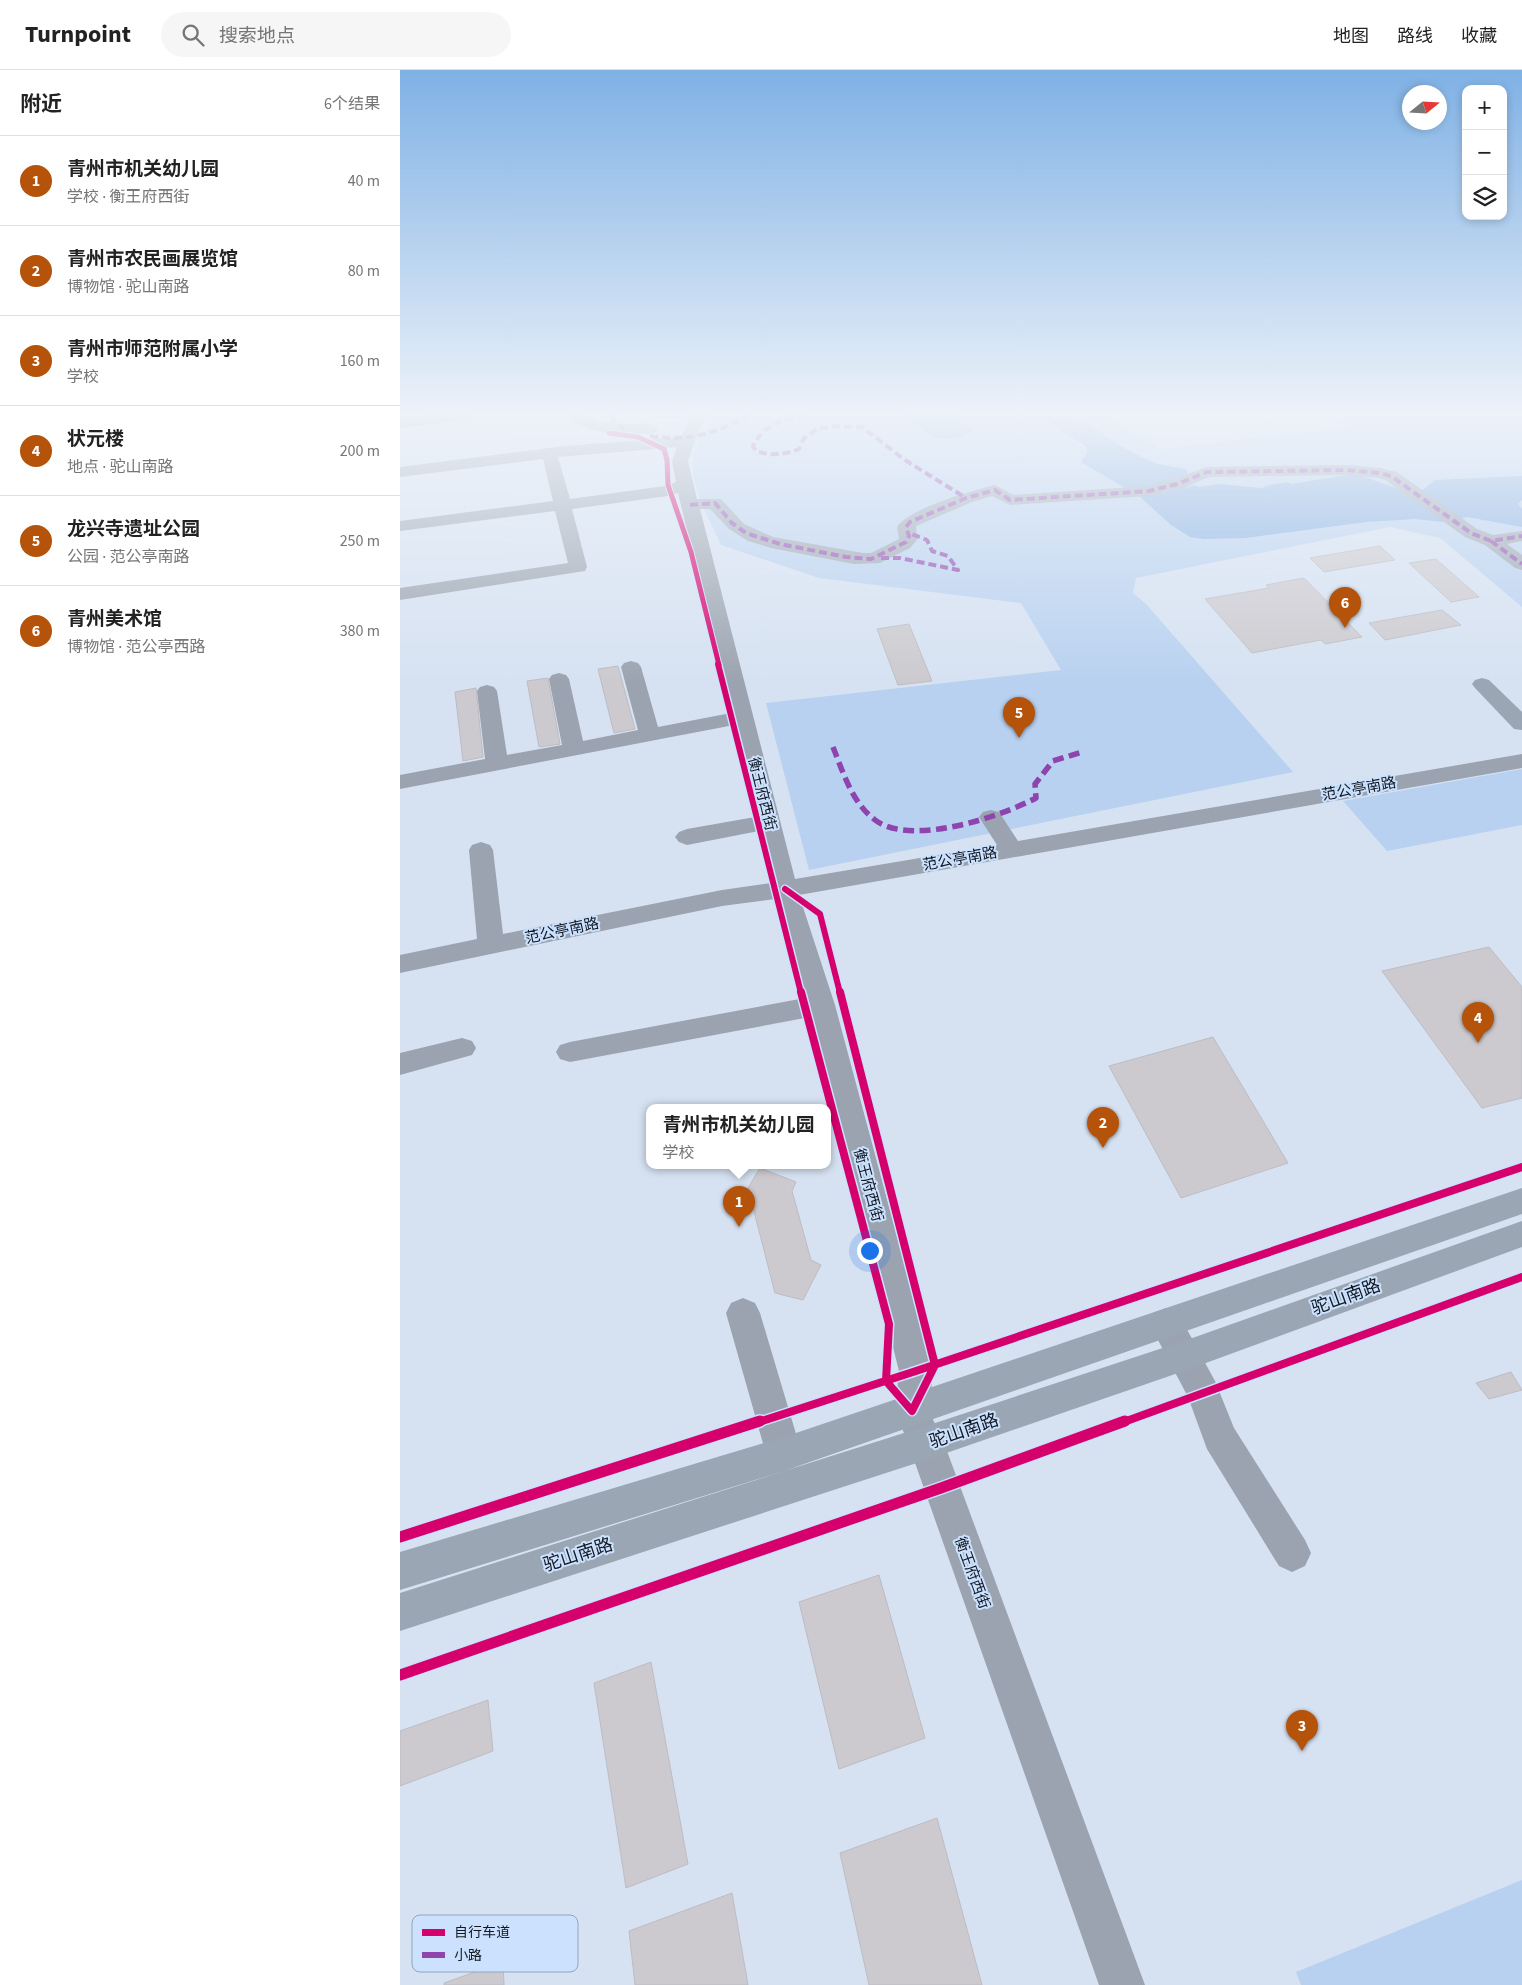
<!DOCTYPE html>
<html lang="zh">
<head>
<meta charset="utf-8">
<style>
  body { margin:0; font-family:"Source Sans 3","Noto Sans SC",sans-serif; background:#f6f6f6; color:#222 }
  .controls { position:absolute; right:15px; top:15px; display:grid; overflow:hidden; border-radius:10px; box-shadow:0 2px 8px #0003 }
  .controls button { width:45px; height:45px; display:grid; place-items:center; padding:0; border:0; border-bottom:1px solid #e0e0e0; background:#fff; color:#222; font:25px sans-serif }
  .compass { position:absolute; left:1002px; top:15px; width:45px; height:45px; border-radius:50%; background:#fff; box-shadow:0 2px 8px #0003; rotate:72deg }
  .you { position:absolute; left:469px; top:1180px; width:18px; height:18px; margin:-12px; border:4px solid #fff; border-radius:50%; background:#1a73e8; box-shadow:0 0 0 8px #1a73e833 }
  .badge { display:grid; place-items:center; width:32px; height:32px; border-radius:50%; background:#b45309; color:#fff; font-size:16px; font-weight:700 }
  .pin { position:absolute; translate:-50% -41px; filter:drop-shadow(0 1px 2px #0008) }
  .pin::after { content:''; position:absolute; top:26px; width:18px; height:15px; background:inherit; clip-path:polygon(0 0,100% 0,50% 100%) }
  .popup { position:absolute; left:246px; top:1034px; width:185px; height:65px; box-sizing:border-box; display:grid; place-content:center; border-radius:10px; background:#fff; filter:drop-shadow(0 1px 4px #0005); font-size:16px; white-space:nowrap; color:#767676 }
  .popup b { font-size:19px; color:#222 }
  .popup::after { content:''; position:absolute; left:50%; top:100%; margin-left:-10px; border:10px solid transparent; border-top-color:#fff }
  .list { margin:0; padding:0; list-style:none }
  h2 { display:flex; justify-content:space-between; align-items:center; height:65px; margin:0; padding:0 20px; font-size:21px }
  h2 small { font-size:16px; font-weight:400; color:#767676 }
  .list li { display:grid; grid-template-columns:32px 1fr auto; gap:15px; align-items:center; box-sizing:border-box; height:90px; padding:0 20px; border-top:1px solid #e0e0e0 }
  .list b { display:block; font-size:19px; white-space:nowrap }
  .list p { margin:0; font-size:16px; white-space:nowrap; color:#767676 }
  .list em { font-size:16px; font-style:normal; color:#767676 }
  .icon { flex:none; width:28px; height:28px; fill:none; stroke:currentColor; stroke-width:2; stroke-linecap:round; stroke-linejoin:round }
  .map { position:relative; flex:none; width:1122px; height:1915px; overflow:hidden }
  header { display:flex; align-items:center; gap:30px; box-sizing:border-box; height:70px; padding:0 25px; background:#fff; border-bottom:1px solid #e0e0e0 }
  header strong { font-size:24px }
  nav { display:flex; gap:28px; margin-inline-start:auto; font-size:18px }
  .search { width:350px; height:45px; background:#f6f6f6; display:flex; align-items:center; gap:12px; box-sizing:border-box; padding:0 18px; border-radius:28px; color:#767676; font-size:19px }
  main { display:flex }
  aside { flex:1; background:#fff }
  .map>svg:first-child { display:block }
  .green { fill:#b8d1f0 }
  .water { fill:#82ade0 }
  .building { fill:#cccacf; stroke:#bdbcc2 }
  .lines { fill:none; stroke-linecap:round; stroke-linejoin:round }
  .minor { fill:#9aa3af; fill-rule:evenodd }
  .major { fill:#9aa6b3; fill-rule:evenodd }
  .quiet-far1 { stroke:#8e44ad; stroke-width:4; stroke-dasharray:8 4; stroke-linecap:butt }
  .quiet { stroke:#8e44ad; stroke-width:5.5; stroke-dasharray:11 5.5; stroke-linecap:butt }
  .cycleway-far3-casing { stroke:#cbe1fd; stroke-width:7 }
  .cycleway-far2-casing { stroke:#cbe1fd; stroke-width:9 }
  .cycleway-far1-casing { stroke:#cbe1fd; stroke-width:11 }
  .cycleway-casing { stroke:#cbe1fd; stroke-width:14 }
  .cycleway-far3 { stroke:#d6006c; stroke-width:5 }
  .cycleway-far2 { stroke:#d6006c; stroke-width:6 }
  .cycleway-far1 { stroke:#d6006c; stroke-width:8 }
  .cycleway { stroke:#d6006c; stroke-width:11 }
  .labels { text-anchor:middle; dominant-baseline:central; stroke-width:4; stroke-linejoin:round; paint-order:stroke }
  .street-label { font-size:15px; fill:#111822; stroke:#cbe1fd }
  .near-street-label { font-size:18px; fill:#111822; stroke:#cbe1fd }
  .key { fill:#cbe1fd; stroke:#93a5bb; stroke-width:1 }
  .key-label { font-size:14px; fill:#111822 }
</style>
</head>
<body>
<header>
<strong>Turnpoint</strong>
<div class="search"><svg class="icon" aria-label="search" viewBox="0 0 24 24"><circle cx="10" cy="10" r="6"/><path d="M15 15l6 6"/></svg>搜索地点</div>
<nav><a>地图</a><a>路线</a><a>收藏</a></nav>
</header>
<main>
<aside>
<h2>附近<small>6个结果</small></h2>
<ul class="list">
<li><span class="badge">1</span><div><b>青州市机关幼儿园</b><p>学校 · 衡王府西街</p></div><em>40 m</em></li>
<li><span class="badge">2</span><div><b>青州市农民画展览馆</b><p>博物馆 · 驼山南路</p></div><em>80 m</em></li>
<li><span class="badge">3</span><div><b>青州市师范附属小学</b><p>学校</p></div><em>160 m</em></li>
<li><span class="badge">4</span><div><b>状元楼</b><p>地点 · 驼山南路</p></div><em>200 m</em></li>
<li><span class="badge">5</span><div><b>龙兴寺遗址公园</b><p>公园 · 范公亭南路</p></div><em>250 m</em></li>
<li><span class="badge">6</span><div><b>青州美术馆</b><p>博物馆 · 范公亭西路</p></div><em>380 m</em></li>
</ul>
</aside>
<div class="map">
<svg width="1122" height="1915" viewBox="0 0 1122 1915">
  <rect width="100%" height="100%" fill="#d6e2f2"/>
  <!-- green -->
  <path class="green" d="M198,345H284L282,349Z
    M315,345H703L762,379L946,357L941,345H1122V537L1040,468L990,457L736,508L733,523L746,534L893,702L409,800L366,633L661,600L621,533L419,508L321,475C311,452 289,414 293,390C294,377 307,355 315,345Z
    M1122,699V755L987,781L943,731Z
    M1122,1810V1915H901L896,1902Z"/>
  <!-- water -->
  <path class="water" d="M510,345H556L562,355L573,358C570,363 566,365 560,367C539,374 521,364 510,345Z
    M654,346L686,352L719,375L742,387L758,394L787,399V405L748,423H762L795,415L798,417L820,414L861,418L866,417L864,416L888,412L891,414L946,405H955L965,407L1010,423L1020,422L1035,410L1122,406V430L1118,434L1122,439V457L1067,447L1043,452L1015,449L966,452L845,468L804,469L790,467L771,455L739,426L681,392L687,383V377L654,356L649,350L650,347Z"/>
  <!-- building -->
  <path class="building" d="M980,476L995,490L924,502L910,488Z
    M1036,489L1079,527L1051,532L1009,493Z
    M904,508L962,567L925,574L921,570L852,583L805,529L869,518L866,515Z
    M1042,540L1061,555L985,570L969,553Z
    M509,554L532,611L498,615L477,559Z
    M218,596L235,659L214,663L198,599Z
    M148,608L160,674L139,677L127,611Z
    M76,618L83,687L63,691L55,622Z
    M1089,877L1122,917V1028L1082,1038L982,901Z
    M813,967L888,1093L781,1128L709,996Z
    M360,1098L396,1112L392,1121L411,1190L421,1195L403,1230L375,1223L348,1118Z
    M1111,1302L1122,1320L1089,1329L1076,1313Z
    M479,1505L525,1668L439,1699L399,1532Z
    M251,1592L288,1794L226,1818L194,1613Z
    M88,1630L93,1681L0,1716V1661Z
    M537,1748L582,1915H469L440,1783Z
    M332,1823L348,1915H235L229,1861Z
    M103,1892L104,1915H44V1913Z"/>
  <g class="lines">
    <!-- minor -->
    <path class="minor" d="M30,345H75L73,348L67,350L0,358V348Z
      M168,345C186,344 187,349 202,352C218,355 234,354 250,354L256,356L258,359L256,362L250,364C227,363 183,366 168,345Z
      M291,345H307L300,357L288,391L297,429H321L344,454L373,467L463,483H471L499,469L497,457C510,438 571,421 595,415L613,425L749,416L771,410L807,397L946,395L980,398L997,402L1077,459L1093,465L1122,461V471L1107,474L1122,485V500L1115,498L1085,475L1065,467L985,410L979,408L946,405L809,407L783,418L749,426L610,435L592,426L572,432L516,456L517,470L510,478L480,493L454,494L371,478L348,471L329,459L310,439H300L395,809L597,775L579,747L583,742L591,740L599,742L618,771L1122,684V698L399,825L435,935L533,1301L529,1341L544,1373L745,1915H699L508,1373L495,1341L499,1301L410,947L170,992L160,989L156,982L160,975L170,972L405,928L375,829L322,836L0,903V885L77,869L69,780L72,775L81,772L90,775L93,780L103,864L322,820L371,813L359,761L287,775L279,772L275,767L279,762L287,759L355,747L334,655L0,719V705L85,689L77,621L80,617L87,615L94,617L97,621L107,685L162,675L149,609L152,605L159,603L166,605L169,609L183,671L238,660L221,597L224,593L231,591L238,593L241,597L258,657L331,643L278,423L268,426L172,439L187,497L185,501L0,530V518L168,493L155,441L0,461V451L153,431L143,389L0,407V397L165,376L281,367ZM277,377L272,391L276,412L265,416L170,429L158,387Z
      M62,968L72,971L76,978L72,985L0,1005V983Z
      M343,1228L355,1233L360,1243L402,1384L397,1396L384,1401L371,1396L366,1384L326,1243L331,1233Z
      M766,1238L778,1243L815,1311L834,1358L905,1470L911,1483L905,1496L892,1502L879,1496L807,1379L788,1327L749,1253L754,1243Z"/>
    <!-- major -->
    <path class="major" d="M1082,608L1089,610L1122,642V660L1114,659L1075,618L1072,614L1075,610Z
      M1122,1118V1144L384,1401L0,1520V1482L384,1367Z
      M1122,1151V1177L784,1301L526,1390L0,1561V1523L526,1356L784,1271Z"/>
    <!-- quiet-far1 -->
    <path class="quiet-far1" d="M211,345L217,355L228,361
      M405,345C383,349 363,355 353,376L356,381C371,386 384,385 399,379L404,368L417,359L433,356L462,357L505,390L566,428
      M250,366C294,372 314,362 353,345
      M290,435L315,433L332,453L346,463L380,474L446,487L471,489L506,472L509,466L506,457L510,452L566,428L595,420L610,430L749,421L777,414L807,402L946,400L980,403L991,406L1071,463L1091,471L1122,466
      M1091,471L1122,494
      M481,488H500L558,500L548,486L532,481L527,470L509,463"/>
    <!-- quiet -->
    <path class="quiet" d="M433,677C443,702 453,736 478,752C515,775 600,747 636,728L635,714L653,691L682,682"/>
    <defs>
      <path id="cycleway-far3" d="M209,363L238,367L264,379L267,390L268,415L291,482L319,595"/>
      <path id="cycleway-far2" d="M318,594L401,923
        M385,819L420,844L440,923"/>
      <path id="cycleway-far1" d="M401,922L489,1254L486,1311L512,1341L535,1295L440,922
        M356,1353L516,1301L1122,1097
        M721,1353L1122,1207"/>
      <path id="cycleway" d="M0,1467L360,1351
        M0,1605L541,1418L725,1351"/>
    </defs>
    <!-- cycleway-far3 casing -->
    <use href="#cycleway-far3" class="cycleway-far3-casing"/>
    <!-- cycleway-far2 casing -->
    <use href="#cycleway-far2" class="cycleway-far2-casing"/>
    <!-- cycleway-far1 casing -->
    <use href="#cycleway-far1" class="cycleway-far1-casing"/>
    <!-- cycleway casing -->
    <use href="#cycleway" class="cycleway-casing"/>
    <!-- cycleway-far3 -->
    <use href="#cycleway-far3" class="cycleway-far3"/>
    <!-- cycleway-far2 -->
    <use href="#cycleway-far2" class="cycleway-far2"/>
    <!-- cycleway-far1 -->
    <use href="#cycleway-far1" class="cycleway-far1"/>
    <!-- cycleway -->
    <use href="#cycleway" class="cycleway"/>
  </g>
  <!-- sky -->
  <linearGradient id="sky" x2="0" y2="1"><stop stop-color="#7fb1e5"/><stop offset="0.56" stop-color="#edf2f9"/><stop offset="1" stop-color="#edf2f9" stop-opacity="0"/></linearGradient>
  <rect width="1122" height="613" fill="url(#sky)"/>
  <g class="labels">
    <!-- street labels -->
    <g class="street-label">
      <text transform="translate(959 719) rotate(-10)">范公亭南路</text>
      <text transform="translate(362 724) rotate(76)">衡王府西街</text>
      <text transform="translate(560 789) rotate(-10)">范公亭南路</text>
      <text transform="translate(162 861) rotate(-12)">范公亭南路</text>
      <text transform="translate(468 1115) rotate(75)">衡王府西街</text>
      <text transform="translate(572 1503) rotate(70)">衡王府西街</text>
    </g>
    <!-- near-street labels -->
    <g class="near-street-label">
      <text transform="translate(946 1227) rotate(-20)">驼山南路</text>
      <text transform="translate(564 1361) rotate(-19)">驼山南路</text>
      <text transform="translate(178 1485) rotate(-18)">驼山南路</text>
    </g>
  </g>
  <!-- legend -->
  <rect x="12" y="1845" width="166" height="57" rx="8" class="key"/>
  <rect x="22" y="1859" width="23" height="7" fill="#d6006c"/>
  <rect x="22" y="1882" width="23" height="6" fill="#8e44ad"/>
  <g class="key-label">
    <text x="54" y="1867">自行车道</text>
    <text x="54" y="1890">小路</text>
  </g>
</svg>
<div class="controls">
<button>+</button>
<button>−</button>
<button><svg class="icon" aria-label="layers" viewBox="0 0 24 24"><path d="M12 4l9 5-9 5-9-5zM3 14l9 5 9-5"/></svg></button>
</div>
<svg class="compass" viewBox="-18 -18 36 36"><path d="M0-13l5 13h-10z" fill="#e53935"/><path d="M0 13l5-13h-10z" fill="#767676"/></svg>
<div class="you"></div>
<div class="pin badge" style="left:339px;top:1157px">1</div>
<div class="popup"><b>青州市机关幼儿园</b>学校</div>
<div class="pin badge" style="left:703px;top:1078px">2</div>
<div class="pin badge" style="left:902px;top:1681px">3</div>
<div class="pin badge" style="left:1078px;top:973px">4</div>
<div class="pin badge" style="left:619px;top:668px">5</div>
<div class="pin badge" style="left:945px;top:558px">6</div>
</div>
</main>
</body>
</html>
